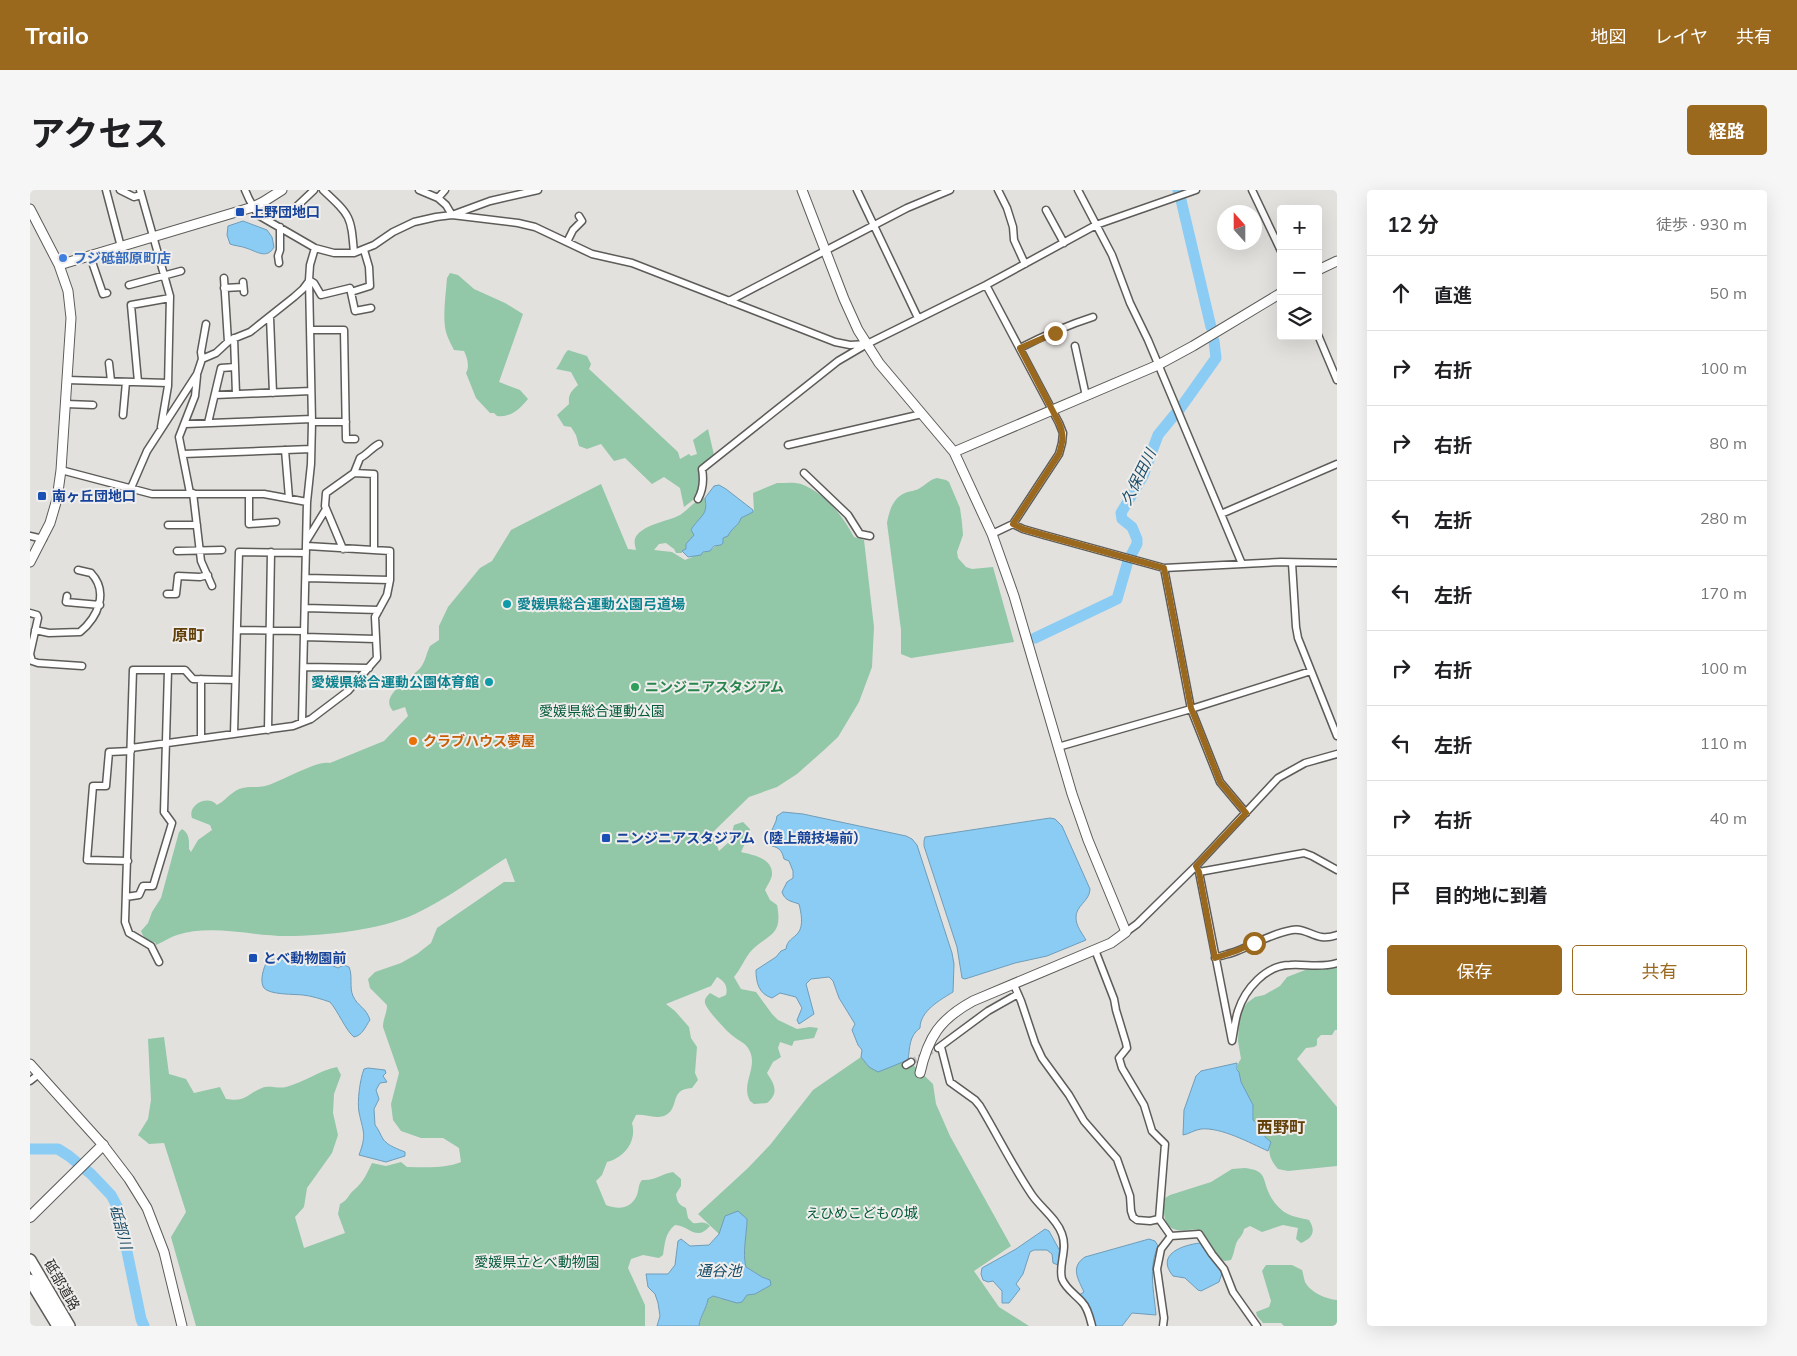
<!DOCTYPE html>
<html lang="ja">
<head>
<meta charset="utf-8">
<style>
  body { margin:0; font-family:Mulish,"Noto Sans JP",sans-serif; background:#f6f6f6; color:#202124 }
  .controls { position:absolute; right:15px; top:15px; display:grid; overflow:hidden; border-radius:5px; box-shadow:0 5px 20px #0002 }
  .controls button { width:45px; height:45px; display:grid; place-items:center; padding:0; border:0; border-bottom:1px solid #e0e0e0; background:#fff; color:#202124; font:25px sans-serif }
  .compass { position:absolute; left:1187px; top:15px; width:45px; height:45px; border-radius:50%; background:#fff; box-shadow:0 5px 20px #0002; rotate:339deg }
  .stop { position:absolute; width:15px; height:15px; margin:-11px; border:4px solid #9b691e; border-radius:50%; background:#fff }
  .stop.end { background:#9b691e; border-color:#fff; box-shadow:0 1px 5px #0008 }
  .list { margin:0; padding:0; list-style:none }
  h2 { display:flex; justify-content:space-between; align-items:center; height:65px; margin:0; padding:0 20px; font-size:21px }
  h2 small { font-size:16px; font-weight:400; color:#757577 }
  .list li { display:grid; grid-template-columns:32px 1fr auto; gap:15px; align-items:center; box-sizing:border-box; height:75px; padding:0 20px; border-top:1px solid #e0e0e0 }
  .list b { display:block; font-size:19px; white-space:nowrap }
  .list em { font-size:16px; font-style:normal; color:#757577 }
  .actions { display:flex; gap:10px; padding:15px 20px }
  .actions a { flex:1; padding:11px 0; border:1px solid #9b691e; border-radius:5px; text-align:center; font-size:18px; color:#9b691e }
  .actions .main { background:#9b691e; color:#fff }
  .icon { flex:none; width:28px; height:28px; fill:none; stroke:currentColor; stroke-width:2; stroke-linecap:round; stroke-linejoin:round }
  .map { position:relative; flex:none; width:1307px; height:1136px; overflow:hidden; border-radius:5px }
  header { display:flex; align-items:center; gap:30px; box-sizing:border-box; height:70px; padding:0 25px; background:#9b691e; color:#fff }
  header strong { font-size:24px }
  nav { display:flex; gap:28px; margin-inline-start:auto; font-size:18px }
  .intro { display:flex; align-items:center; justify-content:space-between; box-sizing:border-box; height:120px; padding:0 30px }
  h1 { margin:0; font-size:35px }
  .button { padding:12px 22px; border-radius:5px; background:#9b691e; color:#fff; font-size:18px; font-weight:700 }
  main { display:flex; gap:30px; padding:0 30px }
  aside { flex:1; background:#fff; border-radius:5px; box-shadow:0 5px 20px #0002 }
  .map>svg:first-child { display:block }
  .green { fill:#92c7a8 }
  .water { fill:#8accf4; stroke:#6f9db9 }
  .lines { fill:none; stroke-linecap:round; stroke-linejoin:round }
  .river { stroke:#8accf4; stroke-width:11 }
  .street-tunnel { stroke:#bfbdbb; stroke-width:6; stroke-dasharray:6 3; stroke-linecap:butt }
  .street-casing { stroke:#5d5c59; stroke-width:9 }
  .secondary-casing { stroke:#5d5c59; stroke-width:11 }
  .primary-casing { stroke:#5d5c59; stroke-width:12 }
  .highway-casing { stroke:#5d5c59; stroke-width:14 }
  .street { stroke:#fff; stroke-width:6 }
  .secondary { stroke:#fff; stroke-width:9 }
  .primary { stroke:#fff; stroke-width:10 }
  .highway { stroke:#fff; stroke-width:11 }
  .route { stroke:#9b691e; stroke-width:6 }
  .transit-dot { fill:#1a4fb4; stroke:#f0eeec; stroke-width:2 }
  .shop-dot { fill:#3f7fe0; stroke:#f0eeec; stroke-width:2 }
  .culture-dot { fill:#0f9aa8; stroke:#f0eeec; stroke-width:2 }
  .leisure-dot { fill:#2e9e5b; stroke:#f0eeec; stroke-width:2 }
  .food-dot { fill:#e8710a; stroke:#f0eeec; stroke-width:2 }
  .labels { text-anchor:middle; dominant-baseline:central; stroke-width:4; stroke-linejoin:round; paint-order:stroke }
  .transit-label { font-size:14px; font-weight:bold; fill:#164399; stroke:#f0eeec; text-anchor:start }
  .shop-label { font-size:14px; font-weight:bold; fill:#366cbe; stroke:#f0eeec; text-anchor:start }
  .culture-label { font-size:14px; font-weight:bold; fill:#0d838f; stroke:#f0eeec; text-anchor:start }
  .leisure-label { font-size:14px; font-weight:bold; fill:#27864d; stroke:#f0eeec; text-anchor:start }
  .park-label { font-size:14px; fill:#035a38; stroke:#f0eeec }
  .food-label { font-size:14px; font-weight:bold; fill:#c56008; stroke:#f0eeec; text-anchor:start }
  .street-label { font-size:14px; fill:#302f2e; stroke:#f0eeec }
  .water-label { font-size:15px; font-style:italic; fill:#1a4d68; stroke:#f0eeec }
  .quarter-label { font-size:16px; font-weight:bold; fill:#62400a; stroke:#f0eeec }
</style>
</head>
<body>
<header>
<strong>Trailo</strong>
<nav><a>地図</a><a>レイヤ</a><a>共有</a></nav>
</header>
<div class="intro"><h1>アクセス</h1><a class="button">経路</a></div>
<main>
<div class="map">
<svg width="1307" height="1136" viewBox="0 0 1307 1136">
  <rect width="100%" height="100%" fill="#e3e1de"/>
  <!-- green -->
  <path class="green" d="M420,83L428,85L444,99L475,113L493,124L469,192L490,200L498,209C490,219 480,228 467,226L464,223H460L446,208L436,183C440,176 437,167 434,161L424,160C420,152 416,145 415,137C413,121 416,103 417,88Z
    M538,160L557,166L561,174L559,179L648,262L650,269L659,264L661,266L667,264L663,250L678,239L684,265L671,277V292L667,307L654,317L650,298L634,287L622,294L595,268L584,271L571,254L557,259L549,256L546,245L541,237L534,236L527,225L539,214C538,205 541,201 548,195L541,182L526,179C531,173 533,165 538,160Z
    M907,288L916,290L919,292L930,318L932,333L933,345L927,362L928,368L936,377L942,379L963,377L984,452L881,468L871,464V440L857,333C859,321 863,308 875,303C880,301 886,301 890,298C897,294 899,290 907,288Z
    M747,293C755,293 765,292 771,294C794,302 813,326 824,347L834,350L844,437L842,477L829,512L808,547L793,561L767,584L747,597L719,607L682,643L689,661L700,651L704,635L713,632L720,639L717,649L711,662C723,665 743,668 742,685C741,690 737,696 735,700L740,710L747,715C753,745 740,743 722,760C716,766 710,780 704,787L711,799L726,802L742,824L748,830L767,839L780,837L788,838L784,848L764,851L762,856L750,852L748,858L751,867L743,872L737,883C745,895 749,903 737,913L724,914L720,911C710,893 730,876 718,858C714,852 709,851 703,846C698,843 676,819 675,813C674,809 677,806 680,803L689,808L696,805C698,797 695,791 687,787L681,796L636,814L645,821L659,837L661,848L667,857L665,883L668,890L662,898C638,899 651,919 634,926C624,929 615,924 606,925L602,933C607,951 595,967 577,972L572,985L566,991L576,1015C589,1020 601,1019 607,1005C609,999 608,995 612,990C626,991 630,984 643,982L651,989V996L646,1004C647,1012 649,1015 656,1018L658,1028L663,1033C671,1034 673,1030 680,1036C666,1052 660,1036 645,1035C635,1043 635,1053 633,1065L629,1068L613,1065L601,1069L598,1078L615,1115V1136H166L141,1047L156,1022L134,953L119,954L108,945L118,929L121,910L118,849L134,847L139,884L156,889L164,903L190,897L196,909C217,912 215,905 232,898C239,895 248,899 256,897C275,892 288,881 307,877L311,885L304,904L303,923L308,945L302,963L277,998L274,1017L265,1027L274,1058L315,1043L308,1024L310,1014C319,1009 318,1005 324,1000C334,991 336,985 342,973L356,976L371,972L377,977C395,977 414,979 431,972L429,958L413,948H391L371,941L363,930L361,914L369,883L353,837C353,828 357,824 357,815L340,798L338,789L345,782L371,773L387,764L401,753L407,738L474,692H485L476,668C446,687 417,709 385,724C350,740 295,746 257,746C222,746 181,734 147,745C140,747 133,752 126,755L125,752L122,753C117,750 113,747 111,741L118,733L122,722L131,708L149,642L152,639C160,644 159,651 159,659L161,662L168,650L182,640L180,635L162,628C157,615 178,604 187,615C195,611 200,603 209,599C216,596 227,598 235,596C251,592 286,570 300,573L354,551L378,526L375,517L363,521C348,505 382,489 391,477C396,470 396,464 400,456L409,450V436L418,417L450,378L462,371L481,340L571,294L598,359L606,360C605,355 603,350 607,345C618,333 636,332 650,325C658,320 667,308 675,308C678,326 672,325 662,338L661,340L665,345L656,354V359L652,361V363H646L644,359L636,353L629,354L624,360L642,362L655,370L682,359L692,351L694,347L698,346C701,338 709,336 711,328L724,321L723,303Z
    M1283,777L1296,779L1307,777V840H1305L1302,845H1291L1287,849V855L1284,857L1276,858L1267,869L1307,917V976L1258,981L1248,979C1240,970 1238,963 1240,952L1235,947L1234,940L1223,930C1223,925 1224,918 1222,914C1216,902 1201,880 1211,869L1208,851L1209,831L1211,822L1217,813L1225,807L1234,805L1250,796L1257,787Z
    M831,867L839,877L878,870L903,894L906,914L920,946L981,1056L944,1081L969,1117L999,1136H669C671,1126 677,1117 678,1109L683,1106L691,1109L725,1104L740,1090L732,1087L716,1077C712,1064 716,1043 717,1029L713,1026H695L689,1044L668,1024L718,978L740,955L783,900Z
    M1215,978C1235,981 1232,985 1238,1001C1241,1009 1248,1018 1256,1023C1262,1027 1272,1028 1279,1030C1286,1041 1283,1048 1271,1053L1266,1049L1268,1038L1253,1035L1232,1042L1220,1036L1214,1039C1213,1046 1208,1048 1206,1054C1204,1060 1204,1064 1201,1070L1195,1071L1191,1070L1171,1041C1163,1037 1155,1042 1147,1040C1132,1037 1133,1019 1135,1008L1140,1005L1181,992L1202,979Z
    M1236,1075H1262L1272,1080C1273,1083 1274,1089 1275,1092C1281,1103 1296,1109 1307,1110V1136H1254L1251,1133H1233L1227,1126L1226,1122L1239,1117L1241,1111L1232,1081Z"/>
  <!-- water -->
  <path class="water" d="M213,31L237,40L242,47L244,57C237,70 226,61 216,58C211,56 205,56 200,54L197,45L198,36Z
    M689,295L696,299L723,320V322L711,328C709,336 701,338 698,346L693,348V353L691,355L684,356L680,361L673,362L671,365L658,367L652,361L656,359V354L664,345L661,340L662,338C672,324 678,325 675,308L684,296Z
    M753,622L773,624L876,646L882,649L887,655L922,763L924,774L923,802C910,810 890,821 890,838C879,846 880,857 878,870L848,882L839,877L831,867L832,860L828,855L822,840L825,834L809,808L803,791L799,787L781,789L776,794L784,824L769,834L767,830L772,818L766,807L750,803L742,808C729,804 726,793 726,780L746,767L751,761L756,759C757,750 763,749 768,743C774,736 771,722 769,714C761,711 755,711 752,702L757,692L763,688V681L759,671L754,669C752,661 750,658 742,656L738,649L746,631L747,626Z
    M1020,628L1025,629L1032,636L1060,699C1060,711 1045,716 1046,728C1046,736 1052,743 1056,750L1017,766L985,773L935,789L932,788L927,757L894,656V651L895,647Z
    M244,769L266,771L286,776L296,773L308,778L314,775L319,777C323,786 319,797 323,806C328,817 336,817 340,830C335,837 333,845 324,847C316,841 308,821 300,812C291,809 282,806 273,805C264,804 240,805 234,798C229,791 234,777 237,771Z
    M1207,873V880L1209,882L1211,892L1223,915V930L1234,940L1235,947L1241,952L1238,961C1220,953 1191,937 1171,939C1164,940 1159,944 1153,945L1154,920L1166,886L1171,881Z
    M338,878L355,880L356,883L353,886L357,892L350,893L346,900L349,909L344,919L345,935C349,940 350,944 353,949C358,956 368,959 375,962V966L356,972L329,965C337,944 333,942 329,922C327,912 330,889 334,879Z
    M708,1021L717,1029C717,1044 712,1063 716,1077L732,1087L740,1090L741,1095L725,1104L717,1105L712,1112L707,1113L683,1106L678,1109C677,1118 670,1126 669,1136H627L630,1126L628,1113L625,1104L618,1097L616,1084H638L645,1075L648,1051L651,1049L660,1056L679,1055L689,1044L695,1026Z
    M1015,1039L1019,1041L1031,1063L1028,1075L1023,1073L1022,1064L1017,1060H1004L1000,1062L993,1084L986,1094L990,1099L979,1113H972V1101L963,1091L958,1092L953,1090L951,1084L952,1078L986,1059Z
    M1119,1049L1125,1051L1128,1056C1118,1078 1124,1102 1126,1125L1102,1123L1092,1136H1065L1049,1105L1054,1102C1048,1089 1040,1077 1055,1067Z
    M1170,1053C1176,1063 1187,1072 1192,1083L1189,1092L1171,1101L1168,1100L1155,1088L1143,1086C1125,1064 1153,1055 1170,1053Z"/>
  <g class="lines">
    <!-- river -->
    <path class="river" d="M1148,0V1
      M1151,10L1181,137
      M1149,220L1186,168L1184,151
      M1005,448L1087,409L1098,371L1107,354V349L1102,337L1092,329L1091,323L1113,286L1128,245L1146,223
      M0,959H28L39,966L61,984L81,1005L88,1018L111,1129L114,1136"/>
    <!-- street-tunnel -->
    <path class="street-tunnel" d="M881,872L908,858"/>
    <defs>
      <path id="street" d="M76,0L91,57
        M90,0L104,7L111,5
        M110,0L140,106L138,196L131,237
        M215,0L219,9L228,25L285,58L304,63H324L344,55L363,42L384,32L406,27L422,25L488,33L505,37L562,64L602,73L805,152L820,155L837,154
        M293,0C321,26 321,26 324,63
        M389,0L408,8
        M415,0L408,8L416,15L422,25L460,11L508,0
        M827,0L888,128
        M968,0L977,18L983,37L984,50L995,74
        M1048,0L1082,65L1100,113L1118,150L1212,374
        M1222,0L1251,61
        M265,18L284,0
        M1016,20L1034,53
        M537,52L543,40L552,31L549,26
        M60,66L73,104L77,103
        M249,73L248,66L250,60V37
        M194,88L198,152
        M279,90L284,93L291,105L320,98L325,121L341,118
        M213,92L214,102
        M99,95L151,81
        M956,95L1029,233L1033,243L1032,253L1029,264L983,334L962,344
        M194,98L213,97
        M321,102L340,96L339,77L334,60
        M699,111L877,18L920,0
        M240,127L243,203
        M280,140H314L316,249H325
        M1288,145L1307,190
        M204,148L206,204
        M1045,156L1056,206
        M990,158C1013,146 1038,135 1063,127
        M172,169L171,162L176,134
        M79,173L81,191
        M37,190L138,193
        M108,192L101,115L140,108
        M185,205L281,201
        M36,214L63,215
        M93,225L96,192
        M282,232H316
        M178,233L191,178L205,177
        M155,234L282,229
        M758,255L892,224
        M255,260L259,308
        M153,264L281,259
        M31,280L122,304H234L277,312
        M324,283L344,284V360
        M774,283L818,325L830,344L840,346
        M101,298L117,261L167,184L172,169L186,163L200,150L220,142L264,107L273,99L279,91
        M160,303L149,247L165,206L167,186
        M163,303L171,371L182,396
        M219,304V334L246,332
        M668,309C673,300 674,290 672,279L808,171L837,154L956,95L1066,35L1166,0
        M1191,324L1307,274
        M983,334L993,339L1014,345L1134,378L1251,372L1307,373
        M138,335H167
        M0,346L13,349
        M277,350L296,319
        M313,359L295,316L296,303L324,283L330,268C338,264 341,258 349,254
        M147,361L192,360
        M1262,373L1266,437L1268,448L1307,546
        M1134,378L1161,519L1190,592L1216,623
        M276,388L360,390
        M137,404H146L148,386L170,387L178,385
        M37,406L36,412L70,415
        M275,418L349,420
        M0,423L7,425L8,428L0,464L2,471L8,473L52,476
        M5,440L19,443L50,442C68,427 79,402 61,383L48,380
        M207,440L274,441
        M274,447L346,449
        M274,477L339,478
        M272,532L277,312L281,274L282,232L279,90L280,75L285,58
        M238,540L241,362
        M204,544L209,362L276,363
        M171,548V489
        M1028,557L1161,519L1281,481
        M101,558L263,536L281,529L318,501L347,468L345,427L357,405L360,390V361L277,356
        M98,671L57,670L63,596H76L79,562L101,561
        M1166,676L1169,682L1202,851C1204,841 1205,830 1208,821C1215,799 1236,775 1260,775C1276,774 1292,778 1307,773
        M1169,682L1274,663L1282,666L1307,680
        M96,707L109,705L113,696H123L142,633L134,622L138,480
        M1096,742L1107,734L1166,676L1248,588L1275,573L1307,564
        M1065,760L1084,809L1086,820L1096,853L1097,858L1089,868L1092,878L1114,915L1122,941L1135,954L1129,1029L1141,1046L1131,1059L1127,1079L1134,1128L1133,1136
        M1185,768C1192,765 1200,764 1207,761C1225,754 1243,743 1262,740C1279,737 1285,753 1307,745
        M129,772L121,756L99,743L95,732L103,480H155L163,489L205,490
        M984,795L991,811L1005,853L1012,868L1039,905L1054,931L1087,969L1100,1006L1101,1021L1103,1027L1107,1030L1120,1031L1129,1029
        M911,857L920,892L945,910L950,916C968,946 983,977 1002,1005C1011,1018 1027,1029 1032,1044C1038,1060 1028,1075 1032,1089C1036,1099 1045,1104 1052,1112C1058,1118 1060,1128 1062,1136
        M908,858L958,821L988,804
        M876,875L881,872
        M0,891L9,884
        M1141,1046L1169,1044L1182,1064L1194,1079L1203,1102L1227,1136"/>
      <path id="secondary" d="M772,0L814,109L828,140L849,173L924,262L962,344L984,406L1042,604L1058,650L1096,742L1081,753L943,811C910,829 898,847 890,883
        M0,19L29,75L38,101L41,128L31,280L27,309L20,333L0,372
        M29,75L223,17L233,12L252,0
        M1288,80L1307,71
        M924,262L1128,175L1163,156L1251,103
        M0,874L73,955L99,989L117,1018L134,1062L152,1136"/>
      <path id="primary" d="M0,1027L73,955"/>
      <path id="highway" d="M0,1070L39,1136
        M0,1090L28,1136"/>
    </defs>
    <!-- street casing -->
    <use href="#street" class="street-casing"/>
    <!-- secondary casing -->
    <use href="#secondary" class="secondary-casing"/>
    <!-- primary casing -->
    <use href="#primary" class="primary-casing"/>
    <!-- highway casing -->
    <use href="#highway" class="highway-casing"/>
    <!-- street -->
    <use href="#street" class="street"/>
    <!-- secondary -->
    <use href="#secondary" class="secondary"/>
    <!-- primary -->
    <use href="#primary" class="primary"/>
    <!-- highway -->
    <use href="#highway" class="highway"/>
  </g>
  <g class="lines">
    <!-- route -->
    <path class="route" d="M1025,143L990,158L1029,233C1034,244 1033,252 1029,264L983,334L993,339L1014,345L1134,378L1161,518L1190,592L1216,623L1166,676L1169,682L1185,768L1206,761L1224,753"/>
  </g>
  <!-- markers -->
  <g class="transit-dot">
    <rect x="205" y="17" width="10" height="10" rx="2.5"/>
    <rect x="7" y="301" width="10" height="10" rx="2.5"/>
    <rect x="571" y="643" width="10" height="10" rx="2.5"/>
    <rect x="218" y="763" width="10" height="10" rx="2.5"/>
  </g>
  <circle class="shop-dot" cx="33" cy="68" r="5"/>
  <g class="culture-dot">
    <circle cx="477" cy="414" r="5"/>
    <circle cx="459" cy="492" r="5"/>
  </g>
  <circle class="leisure-dot" cx="605" cy="497" r="5"/>
  <circle class="food-dot" cx="383" cy="551" r="5"/>
  <g class="labels">
    <!-- transit labels -->
    <g class="transit-label">
      <text x="220" y="22">上野団地口</text>
      <text x="22" y="306">南ヶ丘団地口</text>
      <text x="586" y="648">ニンジニアスタジアム（陸上競技場前）</text>
      <text x="233" y="768">とべ動物園前</text>
    </g>
    <!-- shop labels -->
    <g class="shop-label">
      <text x="43" y="68">フジ砥部原町店</text>
    </g>
    <!-- culture labels -->
    <g class="culture-label">
      <text x="487" y="414">愛媛県総合運動公園弓道場</text>
      <text x="449" y="492" text-anchor="end">愛媛県総合運動公園体育館</text>
    </g>
    <!-- leisure labels -->
    <g class="leisure-label">
      <text x="615" y="497">ニンジニアスタジアム</text>
    </g>
    <!-- park labels -->
    <g class="park-label">
      <text x="572" y="521">愛媛県総合運動公園</text>
      <text x="832" y="1023">えひめこどもの城</text>
      <text x="507" y="1072">愛媛県立とべ動物園</text>
    </g>
    <!-- food labels -->
    <g class="food-label">
      <text x="393" y="551">クラブハウス夢屋</text>
    </g>
    <!-- street labels -->
    <g class="street-label">
      <text transform="translate(32 1095) rotate(60)">砥部道路</text>
    </g>
    <!-- water labels -->
    <g class="water-label">
      <text transform="translate(1108 287) rotate(-64)">久保田川</text>
      <text transform="translate(91 1037) rotate(75)">砥部川</text>
      <text x="689" y="1080">通谷池</text>
    </g>
    <!-- quarter labels -->
    <g class="quarter-label">
      <text x="158" y="445">原町</text>
      <text x="1251" y="937">西野町</text>
    </g>
  </g>
</svg>
<div class="controls">
<button>+</button>
<button>−</button>
<button><svg class="icon" aria-label="layers" viewBox="0 0 24 24"><path d="M12 4l9 5-9 5-9-5zM3 14l9 5 9-5"/></svg></button>
</div>
<svg class="compass" viewBox="-18 -18 36 36"><path d="M0-13l5 13h-10z" fill="#e53935"/><path d="M0 13l5-13h-10z" fill="#757577"/></svg>
<div class="stop" style="left:1224px;top:753px"></div>
<div class="stop end" style="left:1025px;top:143px"></div>
</div>
<aside>
<h2>12 分<small>徒歩 · 930 m</small></h2>
<ul class="list">
<li><svg class="icon" aria-label="ahead" viewBox="0 0 24 24"><path d="M12 20V5M6 11l6-6 6 6"/></svg><div><b>直進</b></div><em>50 m</em></li>
<li><svg class="icon" aria-label="right" viewBox="0 0 24 24"><path d="M7 20v-9h11M14 6l5 5-5 5"/></svg><div><b>右折</b></div><em>100 m</em></li>
<li><svg class="icon" aria-label="right" viewBox="0 0 24 24"><path d="M7 20v-9h11M14 6l5 5-5 5"/></svg><div><b>右折</b></div><em>80 m</em></li>
<li><svg class="icon" aria-label="left" viewBox="0 0 24 24"><path d="M17 20v-9H6M10 6l-5 5 5 5"/></svg><div><b>左折</b></div><em>280 m</em></li>
<li><svg class="icon" aria-label="left" viewBox="0 0 24 24"><path d="M17 20v-9H6M10 6l-5 5 5 5"/></svg><div><b>左折</b></div><em>170 m</em></li>
<li><svg class="icon" aria-label="right" viewBox="0 0 24 24"><path d="M7 20v-9h11M14 6l5 5-5 5"/></svg><div><b>右折</b></div><em>100 m</em></li>
<li><svg class="icon" aria-label="left" viewBox="0 0 24 24"><path d="M17 20v-9H6M10 6l-5 5 5 5"/></svg><div><b>左折</b></div><em>110 m</em></li>
<li><svg class="icon" aria-label="right" viewBox="0 0 24 24"><path d="M7 20v-9h11M14 6l5 5-5 5"/></svg><div><b>右折</b></div><em>40 m</em></li>
<li><svg class="icon" aria-label="arrive" viewBox="0 0 24 24"><path d="M6 21V4h12l-3 4 3 4H6"/></svg><div><b>目的地に到着</b></div></li>
</ul>
<div class="actions"><a class="main">保存</a><a>共有</a></div>
</aside>
</main>
</body>
</html>
